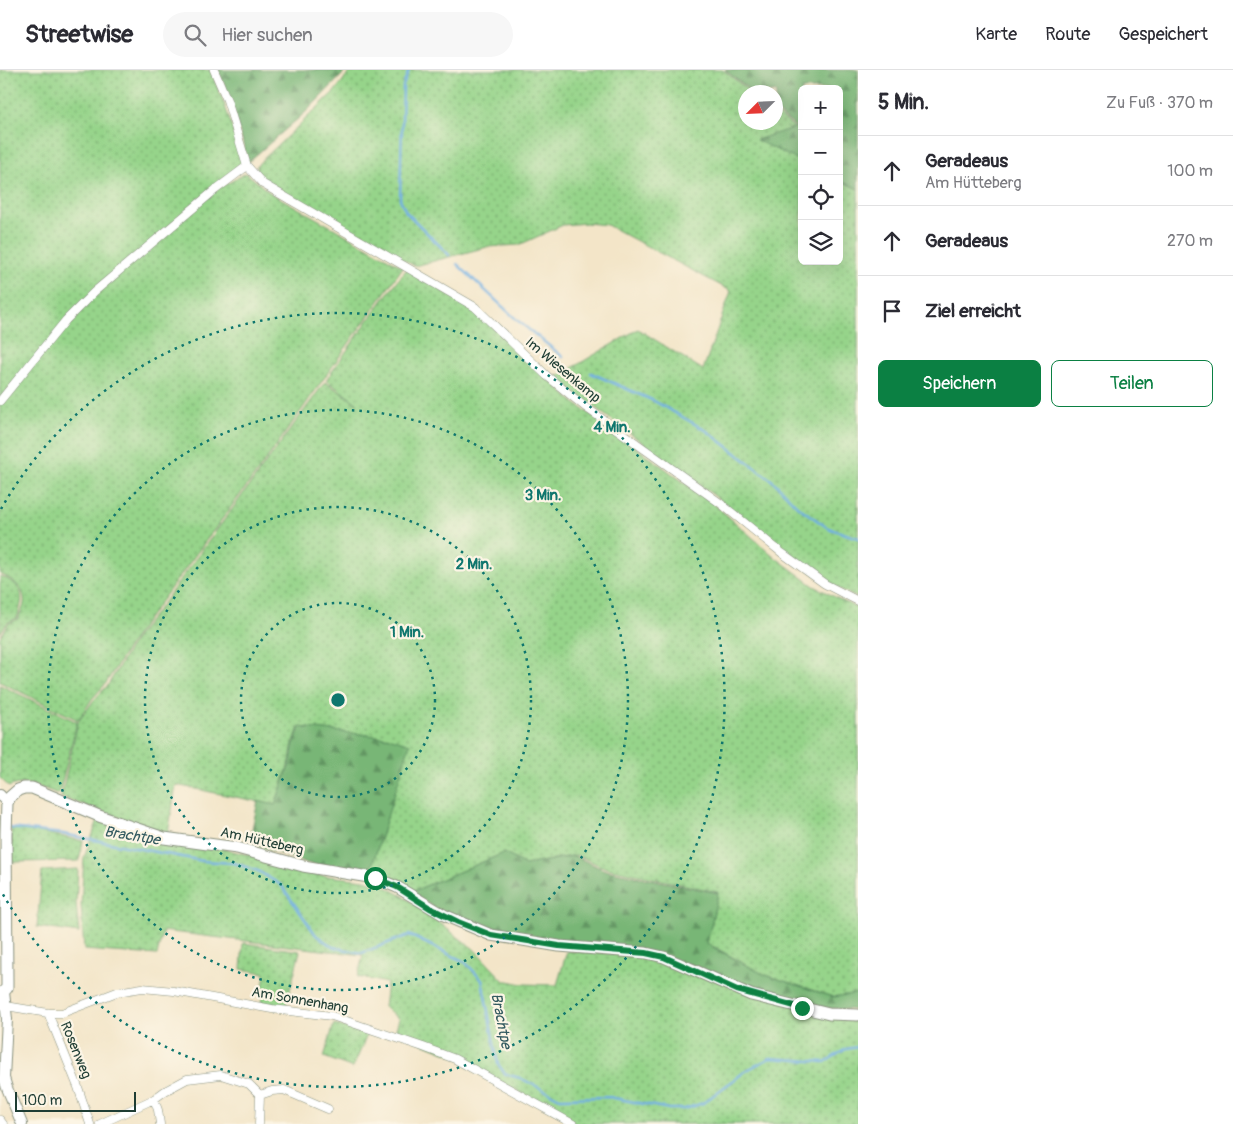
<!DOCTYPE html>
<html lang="de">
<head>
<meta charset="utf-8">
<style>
  body { margin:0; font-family:Pangolin,sans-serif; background:#f7f7f7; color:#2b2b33 }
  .controls { position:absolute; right:15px; top:15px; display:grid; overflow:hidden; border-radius:8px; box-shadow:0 5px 20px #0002 }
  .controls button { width:45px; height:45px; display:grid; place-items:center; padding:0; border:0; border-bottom:1px solid #e1e1e2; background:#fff; color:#2b2b33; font:25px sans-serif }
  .compass { position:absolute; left:738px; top:15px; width:45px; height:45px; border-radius:50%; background:#fff; box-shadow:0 5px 20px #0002; rotate:246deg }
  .scale { position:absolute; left:15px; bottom:12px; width:121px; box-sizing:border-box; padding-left:5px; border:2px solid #1f3d34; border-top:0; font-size:14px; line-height:18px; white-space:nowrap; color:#1f3d34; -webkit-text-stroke:4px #fcf5e5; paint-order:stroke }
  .stop { position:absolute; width:15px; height:15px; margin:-11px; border:4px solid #0b8043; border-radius:50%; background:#fff }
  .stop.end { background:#0b8043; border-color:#fff; box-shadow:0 1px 5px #0008 }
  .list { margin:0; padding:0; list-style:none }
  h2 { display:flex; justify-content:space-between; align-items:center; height:65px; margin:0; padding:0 20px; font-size:21px }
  h2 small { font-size:16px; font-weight:400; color:#7c7c81 }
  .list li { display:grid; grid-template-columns:32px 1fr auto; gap:15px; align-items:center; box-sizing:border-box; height:70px; padding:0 20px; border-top:1px solid #e1e1e2 }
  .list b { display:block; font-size:19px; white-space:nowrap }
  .list p { margin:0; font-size:16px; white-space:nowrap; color:#7c7c81 }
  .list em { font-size:16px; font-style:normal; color:#7c7c81 }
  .actions { display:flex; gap:10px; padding:15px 20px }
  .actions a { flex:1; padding:11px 0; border:1px solid #0b8043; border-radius:8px; text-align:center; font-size:18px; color:#0b8043 }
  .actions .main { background:#0b8043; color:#fff }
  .icon { flex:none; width:28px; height:28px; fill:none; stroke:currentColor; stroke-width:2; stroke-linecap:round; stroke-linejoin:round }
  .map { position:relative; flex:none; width:858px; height:1054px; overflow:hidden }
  header { display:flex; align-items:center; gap:30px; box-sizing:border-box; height:70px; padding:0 25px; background:#fff; border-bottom:1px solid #e1e1e2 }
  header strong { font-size:24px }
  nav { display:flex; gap:28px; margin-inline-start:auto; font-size:18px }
  .search { width:350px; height:45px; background:#f7f7f7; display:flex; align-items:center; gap:12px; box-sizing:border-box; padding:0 18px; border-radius:28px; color:#7c7c81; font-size:19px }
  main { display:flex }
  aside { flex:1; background:#fff }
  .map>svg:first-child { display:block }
  .grass { fill:url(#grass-dots); stroke:#5a885f }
  .forest { fill:url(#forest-firs); stroke:#4c7a55 }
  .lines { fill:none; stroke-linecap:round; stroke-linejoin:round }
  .stream { stroke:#6fafe2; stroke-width:2.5 }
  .minor-casing { stroke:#89917e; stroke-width:9 }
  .tertiary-casing { stroke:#89917e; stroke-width:12 }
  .secondary-casing { stroke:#89917e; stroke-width:13 }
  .minor { stroke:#fff; stroke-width:8 }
  .tertiary { stroke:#fff; stroke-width:10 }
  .secondary { stroke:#fff; stroke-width:11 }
  .route { stroke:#0b8043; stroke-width:6 }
  .ring { fill:none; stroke:#0f766e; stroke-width:2.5; stroke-dasharray:2.5 5 }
  .labels { text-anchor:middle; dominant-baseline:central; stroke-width:4.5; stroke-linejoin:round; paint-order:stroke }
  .street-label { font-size:14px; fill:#1f3d34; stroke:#fcf5e5 }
  .water-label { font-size:15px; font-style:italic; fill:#335a60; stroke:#fcf5e5 }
  .centre { fill:#0f766e; stroke:#fcf5e5; stroke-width:2.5 }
  .ring-label { font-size:15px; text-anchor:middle; font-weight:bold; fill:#0f766e; stroke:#fcf5e5; stroke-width:4.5; stroke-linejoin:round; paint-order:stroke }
</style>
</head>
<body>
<header>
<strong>Streetwise</strong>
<div class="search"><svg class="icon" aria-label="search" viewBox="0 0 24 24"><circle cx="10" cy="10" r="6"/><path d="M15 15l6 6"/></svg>Hier suchen</div>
<nav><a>Karte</a><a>Route</a><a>Gespeichert</a></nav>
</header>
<main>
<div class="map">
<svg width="858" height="1054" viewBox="0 0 858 1054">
  <defs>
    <pattern id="grass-dots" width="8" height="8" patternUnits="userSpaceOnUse" patternTransform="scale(1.25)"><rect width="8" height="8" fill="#96d48a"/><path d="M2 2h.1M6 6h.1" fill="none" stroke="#7aad72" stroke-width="1.8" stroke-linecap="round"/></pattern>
    <pattern id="forest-firs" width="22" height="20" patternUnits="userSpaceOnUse" patternTransform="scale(1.25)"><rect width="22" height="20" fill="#78b676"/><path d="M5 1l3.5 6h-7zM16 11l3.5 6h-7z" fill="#629562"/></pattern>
  </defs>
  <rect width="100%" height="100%" fill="#fcf5e5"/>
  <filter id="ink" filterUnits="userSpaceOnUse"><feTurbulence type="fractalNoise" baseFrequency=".02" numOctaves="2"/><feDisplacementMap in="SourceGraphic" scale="10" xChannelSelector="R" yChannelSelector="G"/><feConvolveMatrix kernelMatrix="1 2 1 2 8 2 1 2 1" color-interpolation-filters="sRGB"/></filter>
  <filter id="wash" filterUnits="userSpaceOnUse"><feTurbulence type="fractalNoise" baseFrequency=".0096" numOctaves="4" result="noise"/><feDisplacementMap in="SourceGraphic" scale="20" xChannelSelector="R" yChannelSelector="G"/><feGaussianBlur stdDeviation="1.12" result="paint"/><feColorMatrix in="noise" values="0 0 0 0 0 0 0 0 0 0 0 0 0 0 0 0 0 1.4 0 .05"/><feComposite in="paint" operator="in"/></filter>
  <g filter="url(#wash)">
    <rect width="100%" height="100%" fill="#f3e5c8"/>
    <!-- grass -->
    <path class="grass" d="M0,0H210L224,33L243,92L94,221L0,329Z
      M351,0H723L750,22H746V52H776V43L795,58L757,70L802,92V191H839V110L858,119V528L826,512L784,481L723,432L555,308L638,259L703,300L731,221L607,155L586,153L563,155L519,175L487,177L415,196L265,112L257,100V95L335,21Z
      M246,103L269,122L403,197L266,390L136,565L106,613L92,629L78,650L0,612V567L8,554L18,549C20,544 23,539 24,534C26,518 12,509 0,504V333L67,251L95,222L216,120Z
      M407,199L473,239L572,331L715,435L776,488L814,516L858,539V923L833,927L763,904L707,873L718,822L606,798L576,785L525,795L504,783L411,822L370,802L385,754L392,668L299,657L292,677L290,691L275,735L176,715L168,764L61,727L78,652L94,630L108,615L137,566L162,535L325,312L358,334L326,310L384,228Z
      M0,506C24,515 25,526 17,548L7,553L0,563Z
      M0,615L77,652L59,724C44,719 24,709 9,717L0,708Z
      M98,750L258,787L318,805L364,810L384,816L403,826L474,879L504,911H508L523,914L557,915L567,881L620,884L661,891L858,949V1054H577L457,987L395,962L399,949L384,937L387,913L358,907L363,885L163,861L157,885L84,880L81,835L84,788Z
      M11,759L29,760L83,771L79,791L12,792Z
      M78,799L76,833L79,863L37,857L42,801Z
      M243,873L300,881L286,936L261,933L265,903L241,899Z
      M334,954L367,965L353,998L324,987Z"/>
    <!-- forest -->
    <path class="forest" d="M218,0H347L307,41L248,92L231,30Z
      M725,0H858V119L839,110V19H802V92L756,70L796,57L776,41V22H752Z
      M300,657L392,668L410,674L370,802L310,794L249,773L258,731L275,735L291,691L293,677Z
      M504,783L525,795L574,786L605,800L718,823L707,874L763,904L833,927L858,923V940L826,938L748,920L693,895L484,859L440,842L411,822Z"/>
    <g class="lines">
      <!-- stream -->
      <path class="stream" d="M409,0L403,16L400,129L406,142L449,185
        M457,194L517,250L563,287
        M591,303L654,331L707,361L774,412L797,436L828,458L858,468
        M10,758L63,764L203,791L234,793L258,801L281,815L316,865L333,877L362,883L409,865L465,892L482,910L498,994L505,1004L520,1008L560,1028L609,1027L669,1039H685L703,1033L747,1000L770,988L825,992L846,979L858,977"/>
    </g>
  </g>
  <g filter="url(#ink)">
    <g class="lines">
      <defs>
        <path id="minor" d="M214,0L227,30L247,96L263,114L475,237L547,306L584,336L720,433L782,483L825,514L858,531
          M0,331L66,250L94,222L215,120L247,96
          M6,936L48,943H62L117,922L142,918L174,921L272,939L332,946L423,977L455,989L573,1054
          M48,943L78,1017L90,1054
          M260,1025L272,1021L284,1020L328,1039
          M154,1029L158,1040L160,1054
          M0,1050L3,1054
          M100,1054L154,1029L165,1021L187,1009L221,1005L249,1014L260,1025L259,1054"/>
        <path id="tertiary" d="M0,725L7,733
          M4,922L7,949L4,1008L7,1018L22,1054"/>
        <path id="secondary" d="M0,925L7,918V912L6,764L7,733L10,727L18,720L24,718H32L99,746L164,768L237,778L303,796L375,808L397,817L444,845L491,865L559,876L646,883L664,887L751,925L829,944L858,945"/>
      </defs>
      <!-- minor casing -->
      <use href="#minor" class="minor-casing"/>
      <!-- tertiary casing -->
      <use href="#tertiary" class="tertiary-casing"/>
      <!-- secondary casing -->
      <use href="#secondary" class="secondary-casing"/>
      <!-- minor -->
      <use href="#minor" class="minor"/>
      <!-- tertiary -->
      <use href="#tertiary" class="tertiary"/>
      <!-- secondary -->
      <use href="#secondary" class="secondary"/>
    </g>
  </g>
  <g class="lines" filter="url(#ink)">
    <!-- route -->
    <path class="route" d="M375,808L397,817L430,838L458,852L491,865L559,876L646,883L664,887L737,920L802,938"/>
  </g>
  <!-- distance rings -->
  <g class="ring">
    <circle cx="338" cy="630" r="97"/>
    <circle cx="338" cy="630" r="193"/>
    <circle cx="338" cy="630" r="290"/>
    <path d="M1 439A387 387 0 1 1 1 821"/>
  </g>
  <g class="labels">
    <!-- street labels -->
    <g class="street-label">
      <text transform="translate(563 300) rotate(40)">Im Wiesenkamp</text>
      <text transform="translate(262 771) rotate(13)">Am Hütteberg</text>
      <text transform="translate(300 930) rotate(10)">Am Sonnenhang</text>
      <text transform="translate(76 980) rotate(68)">Rosenweg</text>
    </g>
    <!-- water labels -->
    <g class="water-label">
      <text transform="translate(132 766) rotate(9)">Brachtpe</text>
      <text transform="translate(501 951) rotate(79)">Brachtpe</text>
    </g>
  </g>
  <circle cx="338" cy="630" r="8" class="centre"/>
  <g class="ring-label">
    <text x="612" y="362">4 Min.</text>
    <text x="543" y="430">3 Min.</text>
    <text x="474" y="499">2 Min.</text>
    <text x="407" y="567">1 Min.</text>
  </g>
</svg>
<div class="controls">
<button>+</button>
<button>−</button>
<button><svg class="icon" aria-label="locate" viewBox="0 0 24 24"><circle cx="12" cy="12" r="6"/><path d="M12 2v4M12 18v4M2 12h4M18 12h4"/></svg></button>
<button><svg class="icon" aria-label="layers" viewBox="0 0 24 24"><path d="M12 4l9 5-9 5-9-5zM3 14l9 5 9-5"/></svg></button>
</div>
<svg class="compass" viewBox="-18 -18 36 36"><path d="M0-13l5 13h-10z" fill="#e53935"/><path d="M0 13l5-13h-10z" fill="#7c7c81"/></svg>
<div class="scale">100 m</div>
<div class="stop" style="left:375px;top:808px"></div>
<div class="stop end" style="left:802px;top:938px"></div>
</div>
<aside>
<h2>5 Min.<small>Zu Fuß · 370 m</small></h2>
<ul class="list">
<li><svg class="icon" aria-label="ahead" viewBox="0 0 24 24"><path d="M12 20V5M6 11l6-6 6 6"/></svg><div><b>Geradeaus</b><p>Am Hütteberg</p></div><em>100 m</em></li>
<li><svg class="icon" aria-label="ahead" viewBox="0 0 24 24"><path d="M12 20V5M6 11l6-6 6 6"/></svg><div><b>Geradeaus</b></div><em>270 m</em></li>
<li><svg class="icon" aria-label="arrive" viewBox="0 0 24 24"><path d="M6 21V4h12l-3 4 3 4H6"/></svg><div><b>Ziel erreicht</b></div></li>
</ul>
<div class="actions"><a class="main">Speichern</a><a>Teilen</a></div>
</aside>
</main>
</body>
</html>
